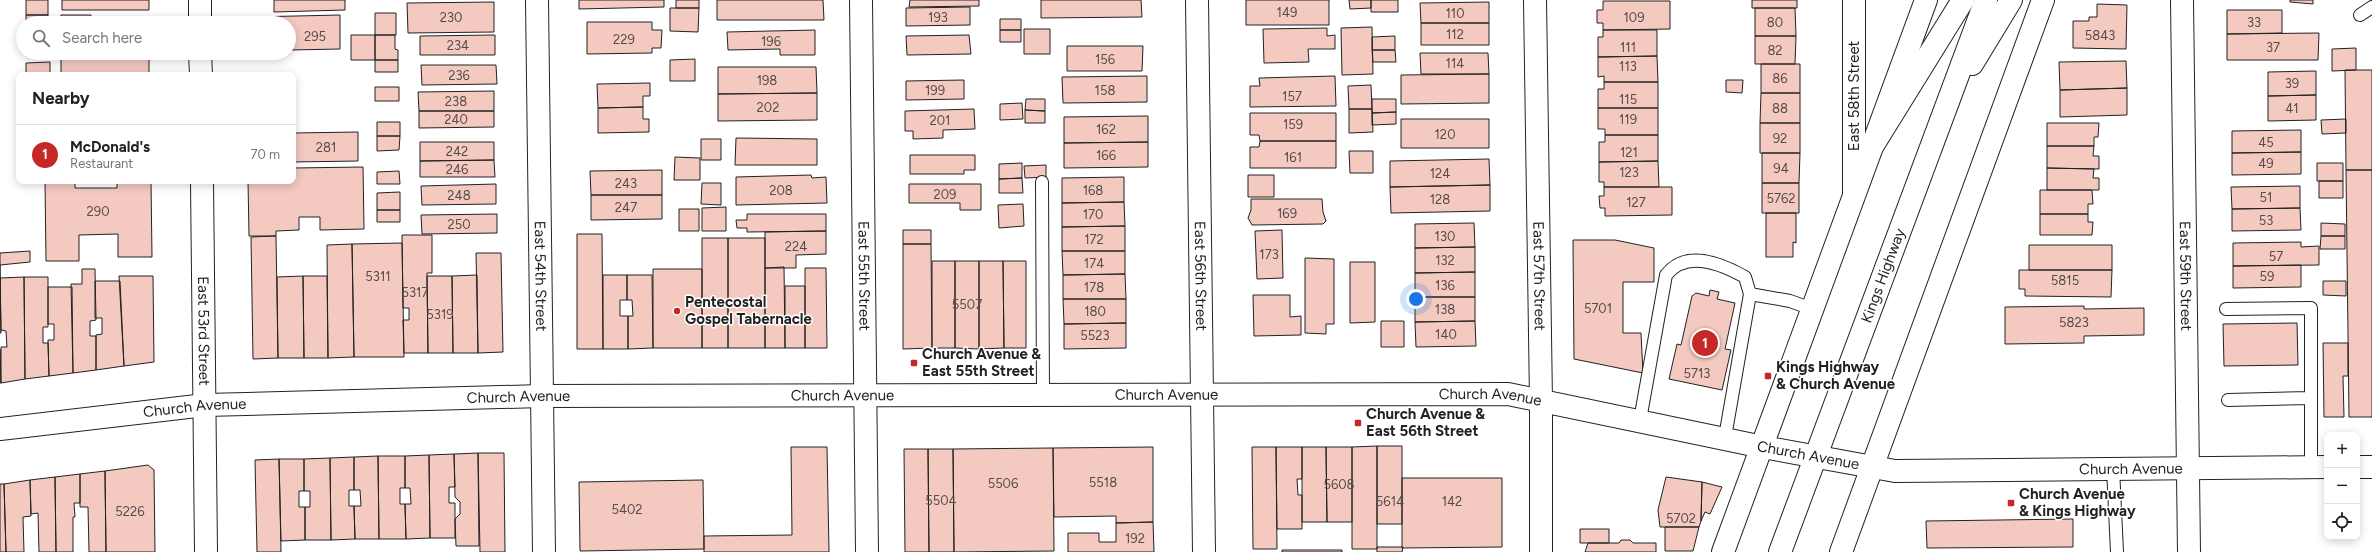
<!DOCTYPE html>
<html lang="en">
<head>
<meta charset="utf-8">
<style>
  body { margin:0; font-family:Figtree,sans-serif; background:#f2f2f2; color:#222 }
  .controls { position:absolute; right:12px; bottom:12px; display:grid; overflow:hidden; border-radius:8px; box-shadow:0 2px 10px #0003 }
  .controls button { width:36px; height:36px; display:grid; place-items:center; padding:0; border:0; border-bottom:1px solid #e0e0e0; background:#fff; color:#222; font:20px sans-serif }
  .you { position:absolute; left:1416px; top:299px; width:14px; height:14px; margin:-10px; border:3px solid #fff; border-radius:50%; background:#1a73e8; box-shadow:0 0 0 6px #1a73e833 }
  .badge { display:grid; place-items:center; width:26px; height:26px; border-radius:50%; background:#c62828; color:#fff; font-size:13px; font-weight:700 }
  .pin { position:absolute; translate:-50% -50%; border:2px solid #fff; box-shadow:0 1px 4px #0006 }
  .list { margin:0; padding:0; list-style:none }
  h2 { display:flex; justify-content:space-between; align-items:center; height:52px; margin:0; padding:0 16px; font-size:17px }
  h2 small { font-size:13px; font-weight:400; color:#767676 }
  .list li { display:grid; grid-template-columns:26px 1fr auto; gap:12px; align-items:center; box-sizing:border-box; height:60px; padding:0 16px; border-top:1px solid #e0e0e0 }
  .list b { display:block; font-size:15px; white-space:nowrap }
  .list p { margin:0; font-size:13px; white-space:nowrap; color:#767676 }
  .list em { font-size:13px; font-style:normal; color:#767676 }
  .icon { flex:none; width:22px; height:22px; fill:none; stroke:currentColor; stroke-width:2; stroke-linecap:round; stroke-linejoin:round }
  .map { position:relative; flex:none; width:2372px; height:552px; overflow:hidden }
  .search { position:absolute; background:#fff; box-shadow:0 2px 10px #0003; left:16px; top:16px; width:280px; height:44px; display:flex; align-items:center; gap:10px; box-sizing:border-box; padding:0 14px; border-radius:22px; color:#767676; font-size:15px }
  .panel { position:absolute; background:#fff; box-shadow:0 2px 10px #0003; left:16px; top:72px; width:280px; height:112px; border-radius:8px }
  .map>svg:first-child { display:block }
  .building { fill:#f3c9c0; stroke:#222 }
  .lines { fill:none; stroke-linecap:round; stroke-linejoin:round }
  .lane-casing { stroke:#222; stroke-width:14 }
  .street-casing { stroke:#222; stroke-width:24 }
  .secondary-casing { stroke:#222; stroke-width:24 }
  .primary-casing { stroke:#222; stroke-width:24 }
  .lane { stroke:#fff; stroke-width:12 }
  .street { stroke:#fff; stroke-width:22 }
  .secondary { stroke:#fff; stroke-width:22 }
  .primary { stroke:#fff; stroke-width:22 }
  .poi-dot { fill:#c62828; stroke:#fff; stroke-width:1.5 }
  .labels { text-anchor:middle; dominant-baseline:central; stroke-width:3; stroke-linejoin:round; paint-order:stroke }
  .number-label { font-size:13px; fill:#564c4a }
  .street-label { font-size:15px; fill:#222; stroke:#fff }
  .poi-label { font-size:15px; font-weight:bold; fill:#222; stroke:#fff; text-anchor:start }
</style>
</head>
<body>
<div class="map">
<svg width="2372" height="552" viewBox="0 0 2372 552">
  <rect width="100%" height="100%" fill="#fff"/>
  <!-- building -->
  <path class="building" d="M26,0H48V15H26Z
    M62,0H149V10H62Z
    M274,0H345V10L274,12Z
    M579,0H664V7L579,9Z
    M676,0H699V8H676Z
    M717,0H823L824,20H717Z
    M910,0H979V6L909,7Z
    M1041,0H1141L1142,17L1041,18Z
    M1246,0H1329V25H1246Z
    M1349,0H1371V8L1350,9Z
    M1371,0H1398V12H1371Z
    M1752,0H1797V8H1752Z
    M2290,0H2313V4L2290,2Z
    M1603,1H1670V29L1603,30V23H1597V10H1603Z
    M494,2V32L408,33L407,3Z
    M1489,2V23H1421L1420,3Z
    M2097,4L2127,5L2126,49L2073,48V21H2089V17H2097Z
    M970,7V25L906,26V8Z
    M670,8H699L698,32L670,31Z
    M1755,8H1795L1796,36H1755Z
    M2227,10H2282V33L2227,34Z
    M375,13H396V35H375Z
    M26,15H48V23H26Z
    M61,15H91V18H148V23H61Z
    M340,15V49L289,50V23H252V17Z
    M1000,19H1021V30H1000Z
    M587,22H652V30H662L661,48H652V53L587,54Z
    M1421,23H1489V45H1421Z
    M1372,27L1373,74L1342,75L1341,28Z
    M1327,28V36L1335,35V49H1308L1309,62L1264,63L1263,29Z
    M1024,29H1050V54H1024Z
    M815,30V55H780V49L728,50L727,32Z
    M1000,30H1021V42H1000Z
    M1603,30H1657V56L1598,57V37H1603Z
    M2319,33L2318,60H2227V34Z
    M351,35H375V60H351Z
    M375,35H395V49L398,50V60H375Z
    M495,35V55H420V36Z
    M969,35L971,54L907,55L906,36Z
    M1395,36V50H1372V37Z
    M1755,36H1796L1795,64H1755Z
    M1067,46H1143L1142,71H1067Z
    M2356,48V70L2332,71V49Z
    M1372,50H1395L1396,62H1373Z
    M1420,53H1488L1489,74H1421Z
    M149,55V75H61V57Z
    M1657,56L1658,82H1604V76L1598,77V57Z
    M695,59V81H670V60Z
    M375,60H398V72H375Z
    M2126,61L2127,88L2060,90L2059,62Z
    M50,62V75H26V63Z
    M1761,64H1800V93H1761Z
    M421,65H496L497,84L422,85Z
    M718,67H816L817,93L718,94Z
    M2345,70H2372V170H2346Z
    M2316,71V95L2268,96V72Z
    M1489,74V103L1401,104V75Z
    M1147,76V102L1063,103L1062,77Z
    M1335,76L1336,106L1250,107V86H1260L1259,78Z
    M964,80V99L906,100V81Z
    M1726,80H1743L1742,93L1726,92Z
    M1604,82H1658V108H1598V89H1604Z
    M650,83V96H643V107L598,108L597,84Z
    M1371,85L1372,109H1349L1348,86Z
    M375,87H399V101H375Z
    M2127,88V115L2060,117V90Z
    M494,91V111H419L418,92Z
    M817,93V120L718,121V94Z
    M1761,93H1800V123H1760Z
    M2316,95V120L2268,121V96Z
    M1026,99H1045V111L1025,110Z
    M1372,99H1396V112L1372,113Z
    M1022,103L1023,119L1000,120V104Z
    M643,107V119H649V132L598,133V108Z
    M1598,108H1658V135H1605V129H1598Z
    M974,109L975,129L943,130V138L913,139V131H905V111Z
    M1349,109H1372L1373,132L1349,133Z
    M1025,110L1045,111V123H1025Z
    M419,111H494V127L419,128Z
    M1396,112V124L1372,125V113Z
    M1250,113H1336V141H1260L1259,135H1250Z
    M1148,116V142L1064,143V117Z
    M1401,119H1489V148H1401Z
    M2346,119V133L2322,134L2321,120Z
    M377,122H400V136H377Z
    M1760,123H1800V153H1760Z
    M2047,123H2099L2098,137H2094V146H2047Z
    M2301,130V152L2232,153V131Z
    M358,132V161L293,162V133Z
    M1605,135H1658V161L1599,162V142H1605Z
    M377,136H400L399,150L377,151Z
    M736,138L817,139V165H735Z
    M701,139H721V160H701Z
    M1260,141H1336V168H1250V147H1259Z
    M420,142H494V160L420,161Z
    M1148,142V167L1064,168V143Z
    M2047,146H2094L2093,156H2099V169L2047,168Z
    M1349,151H1373V173H1350Z
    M2301,152V174L2232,175V153Z
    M1762,153H1800L1799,183H1762Z
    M910,155H975V170H964V174H910Z
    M675,157L700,158V180H674Z
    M1489,159L1490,185L1390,187V161Z
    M494,160L495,177H420V161Z
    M1658,161L1659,187H1604V182H1599V162Z
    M1022,163V178L999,179V164Z
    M2317,163H2343V181H2317Z
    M1046,165V177L1025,178L1024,166Z
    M363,167L364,229L320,230V217H299V230L276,231V236H249L248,181H293V168Z
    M2047,168L2094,169L2093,178H2099V190H2047Z
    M662,170V195H591L590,171Z
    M2346,170H2372V417H2349Z
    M399,171L400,184H377V172Z
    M811,175L812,178L826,177L827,203L736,205V177Z
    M1248,175H1274V197H1248Z
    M1124,177V202L1062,203V178Z
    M1022,178L1023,193H999V179Z
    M45,181H75V188H117V181H151L152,257H118V234L79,235V261H46Z
    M2319,181H2343V198H2319Z
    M702,183H721V205L701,204Z
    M1762,183H1799V213H1762Z
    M496,184V204L422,205L421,186Z
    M909,184H981V210H960V203H909Z
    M1490,185V211L1391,213L1390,187Z
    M2300,186V208L2232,209L2231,187Z
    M1604,187H1672V215L1605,216V208H1600L1599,196H1604Z
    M2040,190H2092L2093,204H2088V214H2040Z
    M400,192V210H377V193Z
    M591,195H662V219L591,220Z
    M1251,199H1322L1323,212L1326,221L1323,224L1252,225L1248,218L1251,210Z
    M1124,202L1125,226L1062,227V203Z
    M1023,204L1024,226L999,228L998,205Z
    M726,207V231H702V208Z
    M2300,208L2301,230L2232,231V209Z
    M679,209H699V231H679Z
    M377,210H400V222H377Z
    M1766,213H1796V243L1793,242V257H1766Z
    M497,214V233L422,234L421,215Z
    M747,214H826V231L747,232V228H737L736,220H747Z
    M2040,214H2088V222H2093L2092,235H2040Z
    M1474,223L1475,247L1415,248V224Z
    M2321,223L2345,224V236H2321Z
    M1125,226V251H1062V227Z
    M903,230H931V244H903Z
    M1282,230L1283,278L1257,279L1255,231Z
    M826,231V254L796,255V268H765V232Z
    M577,234H602L603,349H577Z
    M402,235H432V273H427V276L428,353H404L403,320H409V308H403Z
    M276,236L278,358L253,359L251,237Z
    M2321,236H2345V249H2320Z
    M702,238H728V348H702Z
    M728,238H765V348H728Z
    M1573,240H1615L1654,248V282H1623V333H1641L1643,373L1574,359Z
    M2301,242V247L2319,246V265L2233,266V243Z
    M402,243L404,357H354L352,244Z
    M352,244L354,357L328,358L327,245Z
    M903,244H931L932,348L903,349Z
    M2029,245H2112V270H2029Z
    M1475,247V272L1415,273V248Z
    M30,251V262L0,265V253Z
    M1062,251H1125V274L1063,275Z
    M476,253H501L503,352L478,353Z
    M1305,258L1334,259V324H1326V334L1305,333Z
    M932,261H955V348H932Z
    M955,261H979V349L955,348Z
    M979,261H1003L1004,348L979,349Z
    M1003,261H1026V348H1004Z
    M1350,262H1375V322L1350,323Z
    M0,265L1,333H0Z
    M2301,265V287L2233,288V266Z
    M784,267L785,348H765V268Z
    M805,268H826L827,348H805Z
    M82,269H95L96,320L90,321V336H96V370L73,373L71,284H82Z
    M653,269H702V348H653Z
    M2019,270H2112L2111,297L2025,296V289H2019Z
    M1475,272V297H1415V273Z
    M1125,274L1126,299H1063V275Z
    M477,275L478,353H453L452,276Z
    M603,275H627V300H620V316H628V349H603Z
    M627,275H652L653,348L628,349V316H633L632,300H627Z
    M119,276H153L154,362L124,366Z
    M303,276L304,358H278L277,277Z
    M303,276H327L328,358H304Z
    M427,276H452L453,353H428Z
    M24,277L25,379L1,383V347H7L6,331L1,330L0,278Z
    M24,277H48V327H43V343H48L49,376L25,379Z
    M95,281H120L124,366L96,370V335L102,334V318H95Z
    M2323,281H2346V296L2323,295Z
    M785,286H805V348H785Z
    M48,287H72L73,373L49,376L48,340H54V324H48Z
    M1710,290L1719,292L1717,299L1735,303L1725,349L1731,350L1722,390L1669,379L1677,344L1681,345L1692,296L1696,293L1709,296Z
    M1253,295H1290V317L1301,316V335L1254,336Z
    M1415,297H1475V321L1415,322Z
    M1063,299H1126V323L1064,324Z
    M2084,306V309L2144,308V335L2084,336V343L2005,344V307Z
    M1381,321H1404V347H1381Z
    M1475,321L1476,346L1416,347L1415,322Z
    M1126,323V348L1064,349V324Z
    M2297,323L2298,365L2224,366L2223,324Z
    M2323,343H2348V376H2343L2344,417H2324Z
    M0,349L1,383H0Z
    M1377,446V549H1352V447Z
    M1377,446H1402V524H1377Z
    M791,447H827L829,552H704V536L792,535Z
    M1153,447V522L1116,523V516L1054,517L1053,448Z
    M1252,447H1276L1277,549H1253Z
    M1276,447H1302V479H1297L1298,495H1302V529H1277Z
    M1302,447H1326L1327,522H1302Z
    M1326,447H1352V522H1327Z
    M1053,448L1054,551L954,552L953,449Z
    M904,449H928L929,552H905Z
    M928,449H953L954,552H929Z
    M478,453L479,546H456L455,519L460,514V502L455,497L454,454Z
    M478,453H504L505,552H480Z
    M454,454L455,487H449V503H455V538H430L429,455Z
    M429,455L430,538L406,539L405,504H411L410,488H405V456Z
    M378,456L379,539H355L354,506H361L360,490H354V457Z
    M378,456H405V488H400V504H405L406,539H379Z
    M354,457V490H349V506H354L355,539L331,540L330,458Z
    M330,458L331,540H305V507H310V491H304V459Z
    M279,459L281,552H257L255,460Z
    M279,459H304V491H299V507H305V540L281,541Z
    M148,465L154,470L155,552H106L105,471Z
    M105,471L106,552H89L88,507H80V474Z
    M80,474V503H74L75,517H73V552H56L55,477Z
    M55,477L56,552H39L38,513L31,514L30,480Z
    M1666,477L1702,482L1701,521L1699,527H1660L1658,510Z
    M1402,478H1502V547L1402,548Z
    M30,480L31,516L23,517L24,552H6L4,484Z
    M703,480L704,549L580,551L579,482Z
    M1702,482L1722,487L1710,514L1705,512L1701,521Z
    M0,484H4L6,552H0Z
    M2073,519V547L1927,548L1926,521Z
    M1153,522L1154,552H1068V533H1099V542H1116V523Z
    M1665,527H1699L1693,551H1665Z
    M1580,529H1609V543H1580Z
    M1621,540H1630L1633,543H1656V552H1585L1588,543H1619Z
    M1377,547H1403L1402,552H1377Z
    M1282,550H1342V552H1282Z"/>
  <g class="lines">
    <defs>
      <path id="lane" d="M2360,15L2372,7
        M1042,182L1043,394
        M1750,294L1790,301L1812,309
        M2226,309L2311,308V467
        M2228,400L2311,398
        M1640,420L1666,275C1686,249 1722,264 1745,277L1750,294L1725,437
        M2113,468L2117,552"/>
      <g id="street">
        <path d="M200,0V23"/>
        <path id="s1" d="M537,0L544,552"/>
        <path id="s2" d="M861,0L867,552"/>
        <path id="s3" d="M1197,0L1204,552"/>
        <path id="s4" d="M1535,0L1541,401V552"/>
        <path d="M1854,0V193"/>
        <path id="s5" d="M2182,0L2189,552"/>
        <path d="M200,53L201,75"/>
        <path id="s6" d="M202,181L206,552"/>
      </g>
      <g id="secondary">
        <path id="s7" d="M0,429L205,405L542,396L1508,394L1763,447L1895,471L2327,467"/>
        <path d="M2357,467H2372"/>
        <path d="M1723,552L1926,0"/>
        <path d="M1841,552L2043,0"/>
      </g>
      <g id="primary">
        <path d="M1972,64L2011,0"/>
        <path d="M1870,150L1963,0"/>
        <path id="s8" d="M1780,552L1986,0"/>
      </g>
    </defs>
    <!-- lane casing -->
    <use href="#lane" class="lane-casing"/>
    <!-- street casing -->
    <use href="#street" class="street-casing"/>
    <!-- secondary casing -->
    <use href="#secondary" class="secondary-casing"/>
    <!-- primary casing -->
    <use href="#primary" class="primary-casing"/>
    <!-- lane -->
    <use href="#lane" class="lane"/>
    <!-- street -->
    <use href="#street" class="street"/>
    <!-- secondary -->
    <use href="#secondary" class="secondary"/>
    <!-- primary -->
    <use href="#primary" class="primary"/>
  </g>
  <!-- markers -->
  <g class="poi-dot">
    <circle cx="677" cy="311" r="4"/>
    <rect x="910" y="359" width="8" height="8" rx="2"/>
    <rect x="1764" y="372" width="8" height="8" rx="2"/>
    <rect x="1354" y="419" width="8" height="8" rx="2"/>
    <rect x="2007" y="499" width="8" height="8" rx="2"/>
  </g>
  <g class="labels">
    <!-- number labels -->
    <g class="number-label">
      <text x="1287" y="12">149</text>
      <text x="1455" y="13">110</text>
      <text x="451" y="17">230</text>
      <text x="938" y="17">193</text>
      <text x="1634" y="17">109</text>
      <text x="1775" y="22">80</text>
      <text x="2254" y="22">33</text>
      <text x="1455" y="34">112</text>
      <text x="2100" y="35">5843</text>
      <text x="315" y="36">295</text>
      <text x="624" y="39">229</text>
      <text x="771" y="41">196</text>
      <text x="458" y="45">234</text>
      <text x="1628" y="47">111</text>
      <text x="2273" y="47">37</text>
      <text x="1775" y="50">82</text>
      <text x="1105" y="59">156</text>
      <text x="1455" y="63">114</text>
      <text x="1628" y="66">113</text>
      <text x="459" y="75">236</text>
      <text x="1780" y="78">86</text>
      <text x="767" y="80">198</text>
      <text x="2292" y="83">39</text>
      <text x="935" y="90">199</text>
      <text x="1105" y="90">158</text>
      <text x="1292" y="96">157</text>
      <text x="1628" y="99">115</text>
      <text x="456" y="101">238</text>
      <text x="768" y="107">202</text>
      <text x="1780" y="108">88</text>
      <text x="2292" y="108">41</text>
      <text x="456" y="119">240</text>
      <text x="1628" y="119">119</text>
      <text x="940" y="120">201</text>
      <text x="1293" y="124">159</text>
      <text x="1106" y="129">162</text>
      <text x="1445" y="134">120</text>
      <text x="1780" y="138">92</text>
      <text x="2266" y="142">45</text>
      <text x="326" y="147">281</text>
      <text x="457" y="151">242</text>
      <text x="1629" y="152">121</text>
      <text x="1106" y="155">166</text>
      <text x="1293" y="157">161</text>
      <text x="2266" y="163">49</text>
      <text x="1781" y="168">94</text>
      <text x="457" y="169">246</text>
      <text x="1629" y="172">123</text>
      <text x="1440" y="173">124</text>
      <text x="626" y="183">243</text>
      <text x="781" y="190">208</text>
      <text x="1093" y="190">168</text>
      <text x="945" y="194">209</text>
      <text x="459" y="195">248</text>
      <text x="2266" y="197">51</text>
      <text x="1781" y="198">5762</text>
      <text x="1440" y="199">128</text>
      <text x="1636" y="202">127</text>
      <text x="626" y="207">247</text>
      <text x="98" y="211">290</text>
      <text x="1287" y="213">169</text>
      <text x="1093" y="214">170</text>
      <text x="2266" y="220">53</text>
      <text x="459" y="224">250</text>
      <text x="1445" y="236">130</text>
      <text x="1094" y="239">172</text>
      <text x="796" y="246">224</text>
      <text x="1269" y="254">173</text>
      <text x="2276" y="256">57</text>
      <text x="1445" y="260">132</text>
      <text x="1094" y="263">174</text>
      <text x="378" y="276">5311</text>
      <text x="2267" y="276">59</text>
      <text x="2065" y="280">5815</text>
      <text x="1445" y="285">136</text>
      <text x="1094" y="287">178</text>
      <text x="415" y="292">5317</text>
      <text x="967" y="304">5507</text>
      <text x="1598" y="308">5701</text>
      <text x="1445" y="309">138</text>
      <text x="1095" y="311">180</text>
      <text x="440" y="314">5319</text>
      <text x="2074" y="322">5823</text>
      <text x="1446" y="334">140</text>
      <text x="1095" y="335">5523</text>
      <text x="1697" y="373">5713</text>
      <text x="1103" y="482">5518</text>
      <text x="1003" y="483">5506</text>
      <text x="1339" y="484">5608</text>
      <text x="941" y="500">5504</text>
      <text x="1390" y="501">5614</text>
      <text x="1452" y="501">142</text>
      <text x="627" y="509">5402</text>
      <text x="130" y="511">5226</text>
      <text x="1681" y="518">5702</text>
      <text x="1135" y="538">192</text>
    </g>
    <!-- street labels -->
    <g class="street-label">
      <text transform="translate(1854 96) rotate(-90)">East 58th Street</text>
      <text stroke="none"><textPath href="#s1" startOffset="276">East 54th Street</textPath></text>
      <text stroke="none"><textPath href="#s2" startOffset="276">East 55th Street</textPath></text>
      <text stroke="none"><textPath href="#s3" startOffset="276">East 56th Street</textPath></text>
      <text stroke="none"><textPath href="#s4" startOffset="276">East 57th Street</textPath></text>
      <text stroke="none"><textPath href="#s8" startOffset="295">Kings Highway</textPath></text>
      <text stroke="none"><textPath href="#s5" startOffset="276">East 59th Street</textPath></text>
      <text stroke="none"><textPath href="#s6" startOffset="150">East 53rd Street</textPath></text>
      <text stroke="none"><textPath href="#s7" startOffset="1168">Church Avenue</textPath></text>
      <text stroke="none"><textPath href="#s7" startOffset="844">Church Avenue</textPath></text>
      <text stroke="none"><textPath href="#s7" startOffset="520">Church Avenue</textPath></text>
      <text stroke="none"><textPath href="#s7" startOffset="1492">Church Avenue</textPath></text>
      <text stroke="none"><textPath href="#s7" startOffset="196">Church Avenue</textPath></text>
      <text stroke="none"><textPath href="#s7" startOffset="1816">Church Avenue</textPath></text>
      <text stroke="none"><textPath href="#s7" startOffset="2140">Church Avenue</textPath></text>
    </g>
    <!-- poi labels -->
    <g class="poi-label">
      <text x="685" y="302">Pentecostal<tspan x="685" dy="17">Gospel Tabernacle</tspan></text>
      <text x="922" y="354">Church Avenue &amp;<tspan x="922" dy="17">East 55th Street</tspan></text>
      <text x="1776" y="367">Kings Highway<tspan x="1776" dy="17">&amp; Church Avenue</tspan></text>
      <text x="1366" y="414">Church Avenue &amp;<tspan x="1366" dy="17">East 56th Street</tspan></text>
      <text x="2019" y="494">Church Avenue<tspan x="2019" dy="17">&amp; Kings Highway</tspan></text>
    </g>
  </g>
</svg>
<div class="controls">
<button>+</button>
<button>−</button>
<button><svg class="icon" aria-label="locate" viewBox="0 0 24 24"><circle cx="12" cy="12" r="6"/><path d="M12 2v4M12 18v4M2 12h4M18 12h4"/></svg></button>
</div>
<div class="you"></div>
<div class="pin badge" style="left:1705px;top:343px">1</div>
<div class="search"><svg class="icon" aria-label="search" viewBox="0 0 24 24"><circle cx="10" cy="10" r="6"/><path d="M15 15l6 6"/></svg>Search here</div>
<section class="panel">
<h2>Nearby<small></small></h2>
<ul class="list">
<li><span class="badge">1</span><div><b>McDonald's</b><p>Restaurant</p></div><em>70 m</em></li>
</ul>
</section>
</div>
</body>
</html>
